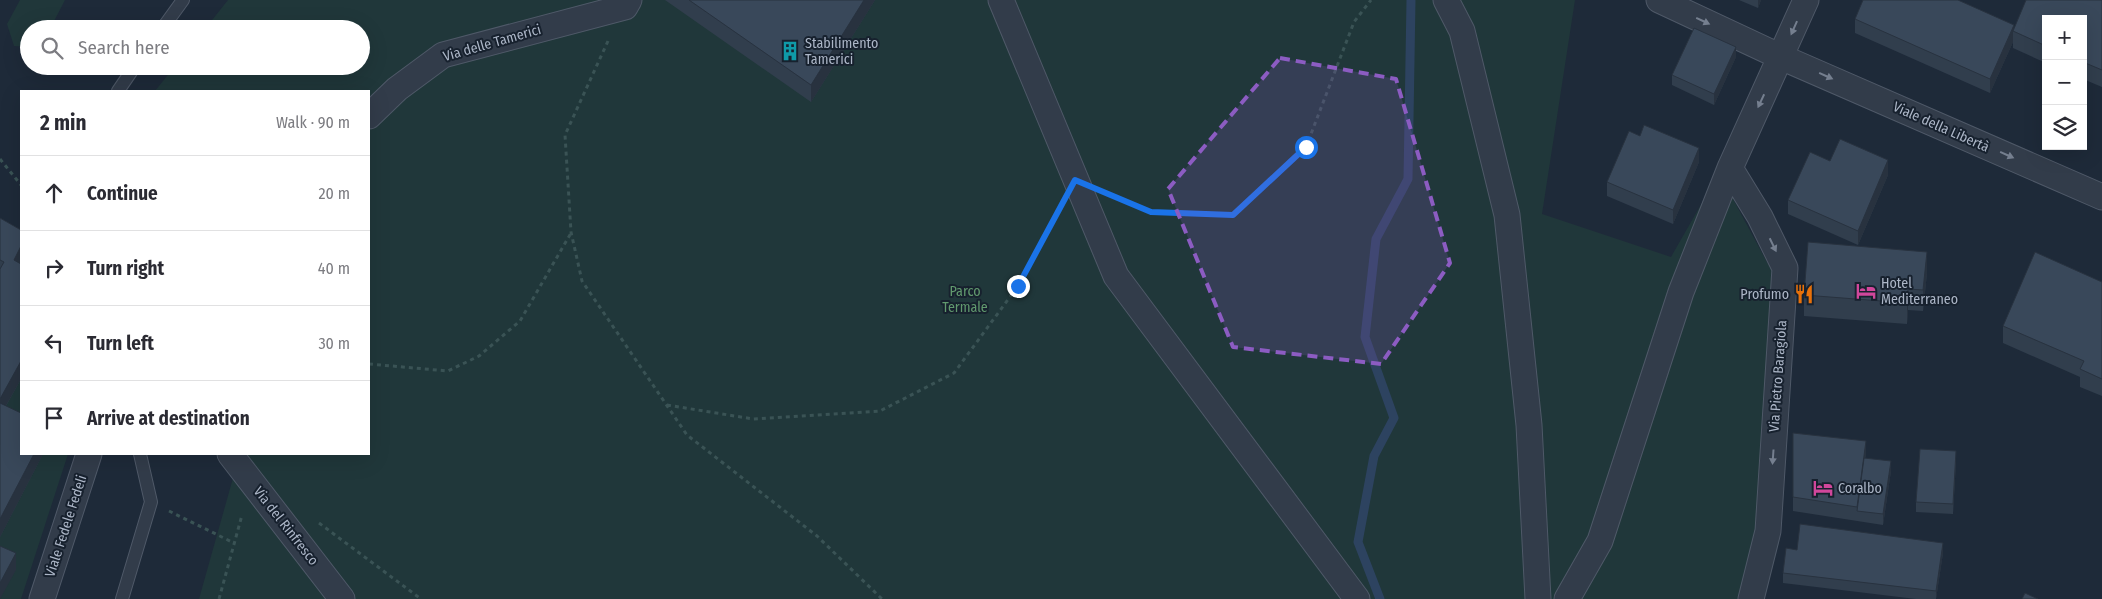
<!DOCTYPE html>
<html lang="en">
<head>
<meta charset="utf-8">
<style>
  body { margin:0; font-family:"Fira Sans Condensed",sans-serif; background:#f7f7f7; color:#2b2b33 }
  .controls { position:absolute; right:15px; top:15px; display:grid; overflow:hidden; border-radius:0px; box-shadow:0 5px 20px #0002 }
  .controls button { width:45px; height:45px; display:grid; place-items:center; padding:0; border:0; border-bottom:1px solid #e1e1e2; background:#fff; color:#2b2b33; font:25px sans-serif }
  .stop { position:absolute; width:15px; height:15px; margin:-11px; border:4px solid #1a73e8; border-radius:50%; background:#fff }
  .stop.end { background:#1a73e8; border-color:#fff; box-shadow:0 1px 5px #0008 }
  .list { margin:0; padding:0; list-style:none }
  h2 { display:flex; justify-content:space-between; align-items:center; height:65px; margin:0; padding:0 20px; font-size:21px }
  h2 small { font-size:16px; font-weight:400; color:#7c7c81 }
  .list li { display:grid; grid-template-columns:32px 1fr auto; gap:15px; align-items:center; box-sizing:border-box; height:75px; padding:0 20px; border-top:1px solid #e1e1e2 }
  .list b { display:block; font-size:19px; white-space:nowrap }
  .list em { font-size:16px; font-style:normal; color:#7c7c81 }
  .icon { flex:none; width:28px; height:28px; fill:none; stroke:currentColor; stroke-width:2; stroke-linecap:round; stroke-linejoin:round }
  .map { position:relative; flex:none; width:2102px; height:599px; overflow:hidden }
  .search { position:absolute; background:#fff; box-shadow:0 5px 20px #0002; left:20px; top:20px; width:350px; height:55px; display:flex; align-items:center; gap:12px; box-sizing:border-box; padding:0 18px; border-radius:28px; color:#7c7c81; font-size:19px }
  .panel { position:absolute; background:#fff; box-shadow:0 5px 20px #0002; left:20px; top:90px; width:350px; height:365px; border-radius:0px }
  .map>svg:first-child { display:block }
  .green { fill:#20373a }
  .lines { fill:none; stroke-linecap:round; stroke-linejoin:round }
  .stream { stroke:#2d4360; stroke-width:9 }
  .lane-casing { stroke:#4f5968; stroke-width:14 }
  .street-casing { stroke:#4f5968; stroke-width:27 }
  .path { stroke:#3a5355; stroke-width:3; stroke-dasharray:4 4; stroke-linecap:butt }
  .lane { stroke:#323c4a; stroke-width:12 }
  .street { stroke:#323c4a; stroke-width:25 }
  .wall { fill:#313e4d }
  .shaded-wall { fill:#28323f }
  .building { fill:#39485a; stroke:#28323f }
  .oneway { fill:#757f8f }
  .route { stroke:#1a73e8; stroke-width:6 }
  .marked { fill:#8c5cc2; fill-opacity:0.2; stroke:#8c5cc2; stroke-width:4; stroke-dasharray:10 6; stroke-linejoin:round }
  .labels { text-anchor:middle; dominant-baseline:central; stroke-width:4; stroke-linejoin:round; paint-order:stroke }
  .street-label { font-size:14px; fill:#acb6c7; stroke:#17212e }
  .poi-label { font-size:14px; fill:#acb6c7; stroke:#17212e; text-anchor:start }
  .park-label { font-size:14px; fill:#61996e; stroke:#17212e }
</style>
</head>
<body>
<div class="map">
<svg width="2102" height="599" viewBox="0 0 2102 599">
  <rect width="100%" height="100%" fill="#1e2a39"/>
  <!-- green -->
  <path class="green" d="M20,0H65L50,29H29V47L14,46L7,24Z
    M228,0H1575L1542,214L1671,257L1719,173L1775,277L1758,530L1739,599H199L233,478L228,454H369V91H155L175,66H361V29H205Z
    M0,236L21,247V454H68L21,599H0Z"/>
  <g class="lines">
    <!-- stream -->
    <path class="stream" d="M1380,599L1358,542L1374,456L1394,418L1365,337L1376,239L1408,179L1411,0"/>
    <defs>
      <path id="lane" d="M162,29L183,0
        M118,91L135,66
        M122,599L151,502L140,454"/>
      <path id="street" d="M1001,0L1116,276L1357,599
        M1446,0L1462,31L1507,215L1529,425L1538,599
        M1659,0L1781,57L2102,197
        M369,116L397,89L443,55L625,7L629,0
        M230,454L342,599
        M42,599L89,454
        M1567,599L1600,541L1681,292L1730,168
        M1751,599L1768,531L1785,268L1760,217L1730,168L1806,0"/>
    </defs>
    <!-- lane casing -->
    <use href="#lane" class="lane-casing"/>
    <!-- street casing -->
    <use href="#street" class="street-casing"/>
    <!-- path -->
    <path class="path" d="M608,41L565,135L571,232L582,281L687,435L817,536L882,599
      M0,159L21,185
      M1111,195L1151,212L1233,215L1306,147L1354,22L1371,0
      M369,364L448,371L479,356L520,321L571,233
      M667,405L753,419L880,411L954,373L1018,286L1059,210
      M169,511L234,543
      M319,523L421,599
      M219,599L242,515"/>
    <!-- lane -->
    <use href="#lane" class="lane"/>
    <!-- street -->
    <use href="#street" class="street"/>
  </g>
  <!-- wall -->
  <path class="wall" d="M665,0H875L811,102Z
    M1739,0H1761L1758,8Z
    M2102,0V87L2083,79V19H2046V63L2013,48V42L1990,93L1855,33V19L2014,28Z
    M1736,57L1714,105L1672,85V75Z
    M1640,136L1699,162L1673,224L1607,196V182Z
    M1830,161L1888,175L1858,245L1788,214V200Z
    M0,218L21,230V379L6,406L43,454L0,537Z
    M1927,273L1923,311L1908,310L1907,324L1804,316V295Z
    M2102,282V396L2080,387V377L2003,343V326Z
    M1793,433L1866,455L1865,458L1891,471L1883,525L1793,511Z
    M1956,461L1953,514L1916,512V502Z
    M1797,550L1943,553L1936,599H1916L1783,583V573Z"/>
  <!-- shaded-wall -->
  <path class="shaded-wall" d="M864,0H875L811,102V85Z
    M1758,0H1761L1758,8Z
    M2014,25V32L2013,31V42L1990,93V79Z
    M1736,47V57L1714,105V94Z
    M1699,148V162L1673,224V210Z
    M1888,160V175L1858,245V231Z
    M21,246V263L14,277V260Z
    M1927,252V273L1923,311V290Z
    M1908,289V310L1907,324V303Z
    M21,361V379L0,416V399Z
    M1866,441V455L1858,511H1857V507Z
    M1956,451V461L1953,514V504Z
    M34,454H43L0,537V519Z
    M1891,461V471L1883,525V514Z
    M1943,543V553L1936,599V591Z
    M16,553V570L0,599V583Z"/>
  <!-- building -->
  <path class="building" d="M689,0H864L811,85Z
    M1863,0H1958L2014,25L1990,79L1855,19Z
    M2026,0H2102V70L2083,62V19H2046V46L2013,31Z
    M1694,28L1736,47L1714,94L1672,75Z
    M1644,125L1699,148L1673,210L1607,182L1629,131L1640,136Z
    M1840,139L1888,160L1858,231L1788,200L1810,152L1830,161Z
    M0,218L21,230V246L14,260L21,264V361L0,399V269L4,262L0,260Z
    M1808,242L1927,252L1923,290L1908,289L1907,303L1804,295Z
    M2035,252L2102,282V379L2080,369L2084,361L2003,326Z
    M0,403L21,413V454H34L0,519Z
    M1793,433L1866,441L1857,507L1793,497Z
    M1920,449L1956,451L1953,504L1916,502Z
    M1864,458L1891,461L1883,514L1857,511Z
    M1800,524L1943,543L1936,591L1783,573L1786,548L1797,550Z
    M0,546L16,553L0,583Z
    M2025,593L2038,599H2022Z"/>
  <!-- one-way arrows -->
  <defs><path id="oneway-solid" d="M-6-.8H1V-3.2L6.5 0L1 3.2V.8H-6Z" transform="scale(1.25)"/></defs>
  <g class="oneway">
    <use href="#oneway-solid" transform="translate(1703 21) rotate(25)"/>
    <use href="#oneway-solid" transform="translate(1794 28) rotate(114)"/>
    <use href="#oneway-solid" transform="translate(1826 76) rotate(24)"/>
    <use href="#oneway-solid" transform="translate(1761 101) rotate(115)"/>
    <use href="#oneway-solid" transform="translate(2007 155) rotate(24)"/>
    <use href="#oneway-solid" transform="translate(1773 245) rotate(64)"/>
    <use href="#oneway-solid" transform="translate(1773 457) rotate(94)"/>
  </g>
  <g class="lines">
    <!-- route -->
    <path class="route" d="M1018,286L1075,180L1151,212L1233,215L1306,147"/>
  </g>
  <!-- marked area -->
  <path class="marked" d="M1280,58L1396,79L1450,263L1381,364L1233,347L1168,189Z"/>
  <!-- icons -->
  <defs>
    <symbol id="building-bare" viewBox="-9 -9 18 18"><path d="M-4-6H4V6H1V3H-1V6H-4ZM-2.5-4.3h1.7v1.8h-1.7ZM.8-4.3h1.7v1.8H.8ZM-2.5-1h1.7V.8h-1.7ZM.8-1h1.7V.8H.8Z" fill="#0f9aa8" stroke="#17212e" stroke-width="2.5" paint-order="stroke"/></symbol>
    <symbol id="hotel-bare" viewBox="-9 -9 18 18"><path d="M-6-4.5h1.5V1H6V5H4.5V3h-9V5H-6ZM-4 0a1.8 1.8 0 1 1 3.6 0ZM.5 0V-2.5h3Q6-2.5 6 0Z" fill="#d1479c" stroke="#17212e" stroke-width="2.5" paint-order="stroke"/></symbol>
    <symbol id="restaurant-bare" viewBox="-9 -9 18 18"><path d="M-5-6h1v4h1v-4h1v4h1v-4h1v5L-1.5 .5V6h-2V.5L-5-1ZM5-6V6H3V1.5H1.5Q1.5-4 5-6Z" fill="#e8710a" stroke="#17212e" stroke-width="2.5" paint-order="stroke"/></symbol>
  </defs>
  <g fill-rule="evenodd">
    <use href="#building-bare" x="776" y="37" width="28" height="28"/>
    <use href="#hotel-bare" x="1852" y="277" width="28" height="28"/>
    <use href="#restaurant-bare" x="1790" y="280" width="28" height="28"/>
    <use href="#hotel-bare" x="1809" y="474" width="28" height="28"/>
  </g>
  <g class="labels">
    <!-- street labels -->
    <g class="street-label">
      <text transform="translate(492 43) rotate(-16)">Via delle Tamerici</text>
      <text transform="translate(1941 127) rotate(24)">Viale della Libertà</text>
      <text transform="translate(1778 376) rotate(-86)">Via Pietro Baragiola</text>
      <text transform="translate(66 526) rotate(-72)">Viale Fedele Fedeli</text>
      <text transform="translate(286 526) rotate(52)">Via del Rinfresco</text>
    </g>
    <!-- poi labels -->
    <g class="poi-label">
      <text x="805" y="43">Stabilimento<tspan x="805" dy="16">Tamerici</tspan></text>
      <text x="1881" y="283">Hotel<tspan x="1881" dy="16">Mediterraneo</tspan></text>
      <text x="1789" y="294" text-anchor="end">Profumo</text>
      <text x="1838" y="488">Coralbo</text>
    </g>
    <!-- park labels -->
    <g class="park-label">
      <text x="965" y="291">Parco<tspan x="965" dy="16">Termale</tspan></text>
    </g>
  </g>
</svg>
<div class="controls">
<button>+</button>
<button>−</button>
<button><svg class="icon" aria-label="layers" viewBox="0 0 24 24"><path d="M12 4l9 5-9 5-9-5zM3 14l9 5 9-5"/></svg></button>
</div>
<div class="stop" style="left:1306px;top:147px"></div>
<div class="stop end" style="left:1018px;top:286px"></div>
<div class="search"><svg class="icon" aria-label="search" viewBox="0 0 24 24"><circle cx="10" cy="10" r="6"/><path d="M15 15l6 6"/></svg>Search here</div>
<section class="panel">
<h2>2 min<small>Walk · 90 m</small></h2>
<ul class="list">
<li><svg class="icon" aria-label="ahead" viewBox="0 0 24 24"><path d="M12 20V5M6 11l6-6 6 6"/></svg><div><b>Continue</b></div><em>20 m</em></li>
<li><svg class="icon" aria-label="right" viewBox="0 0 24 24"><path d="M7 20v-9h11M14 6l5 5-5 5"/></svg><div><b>Turn right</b></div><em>40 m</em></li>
<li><svg class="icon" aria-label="left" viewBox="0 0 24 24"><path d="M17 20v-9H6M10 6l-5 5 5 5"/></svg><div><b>Turn left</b></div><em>30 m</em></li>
<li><svg class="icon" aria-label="arrive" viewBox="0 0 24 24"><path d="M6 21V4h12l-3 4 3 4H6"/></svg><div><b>Arrive at destination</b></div></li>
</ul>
</section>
</div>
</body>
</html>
